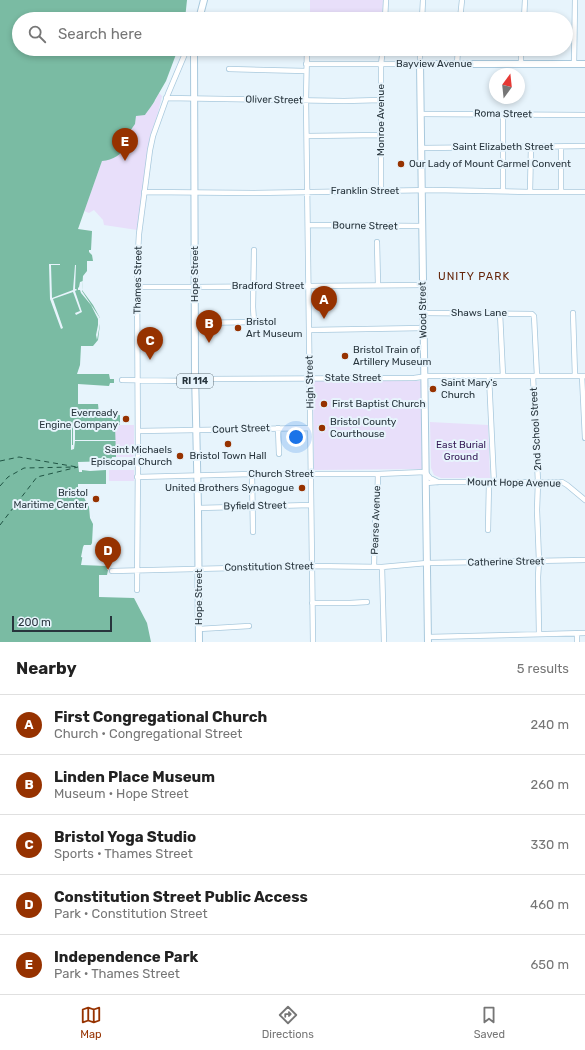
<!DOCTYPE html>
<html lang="en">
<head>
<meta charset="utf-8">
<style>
  body { margin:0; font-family:Rubik,sans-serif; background:#f6f6f6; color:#222 }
  .compass { position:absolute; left:489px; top:68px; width:36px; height:36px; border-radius:50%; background:#fff; box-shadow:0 2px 6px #0003; rotate:15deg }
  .scale { position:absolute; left:12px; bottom:10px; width:100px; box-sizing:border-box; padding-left:4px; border:2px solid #27343c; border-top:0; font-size:11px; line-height:14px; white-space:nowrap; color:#27343c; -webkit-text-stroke:3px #e7f4fc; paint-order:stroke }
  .you { position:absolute; left:296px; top:437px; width:14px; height:14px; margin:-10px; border:3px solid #fff; border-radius:50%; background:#1a73e8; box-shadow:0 0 0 6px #1a73e833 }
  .badge { display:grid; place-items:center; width:26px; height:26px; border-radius:50%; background:#963200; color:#fff; font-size:13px; font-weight:700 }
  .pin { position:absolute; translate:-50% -33px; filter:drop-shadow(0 1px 2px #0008) }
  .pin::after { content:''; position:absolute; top:21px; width:14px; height:12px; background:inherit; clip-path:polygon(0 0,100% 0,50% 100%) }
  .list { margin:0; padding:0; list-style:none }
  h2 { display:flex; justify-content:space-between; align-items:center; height:52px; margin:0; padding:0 16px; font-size:17px }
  h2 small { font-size:13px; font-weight:400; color:#767676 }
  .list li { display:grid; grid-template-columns:26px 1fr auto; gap:12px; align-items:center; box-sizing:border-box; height:60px; padding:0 16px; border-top:1px solid #e0e0e0 }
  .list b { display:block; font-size:15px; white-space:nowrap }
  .list p { margin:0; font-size:13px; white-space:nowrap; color:#767676 }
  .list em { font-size:13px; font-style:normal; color:#767676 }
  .icon { flex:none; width:22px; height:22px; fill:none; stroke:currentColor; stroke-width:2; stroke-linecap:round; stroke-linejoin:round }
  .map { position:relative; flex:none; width:585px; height:642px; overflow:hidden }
  .search { position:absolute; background:#fff; box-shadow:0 2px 6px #0003; left:12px; right:12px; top:12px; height:44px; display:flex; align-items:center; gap:10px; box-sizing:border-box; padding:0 14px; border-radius:22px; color:#767676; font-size:15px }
  .sheet { height:352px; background:#fff }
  nav { display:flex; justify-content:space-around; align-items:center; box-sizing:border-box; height:56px; border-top:1px solid #e0e0e0; background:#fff; font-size:11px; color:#767676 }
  nav a { display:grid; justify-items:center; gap:2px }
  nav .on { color:#963200 }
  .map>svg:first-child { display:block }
  .green { fill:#e8dffa }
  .water { fill:#7abba3 }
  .pier { fill:#e7f4fc }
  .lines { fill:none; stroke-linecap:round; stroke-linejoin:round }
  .ferry { stroke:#205444; stroke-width:1; stroke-dasharray:5 4; stroke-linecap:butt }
  .minor-casing { stroke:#a9c9dd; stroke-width:6 }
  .major-casing { stroke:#a9c9dd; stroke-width:8 }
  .minor { stroke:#fff; stroke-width:4.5 }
  .major { stroke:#fff; stroke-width:6 }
  .poi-dot { fill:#963200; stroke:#e7f4fc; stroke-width:1.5 }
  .labels { text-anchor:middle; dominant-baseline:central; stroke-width:4; stroke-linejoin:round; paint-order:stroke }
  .shield { fill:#e7f4fc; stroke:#616e76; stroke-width:1 }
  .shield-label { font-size:9px; font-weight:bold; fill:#27343c }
  .street-label { font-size:10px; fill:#27343c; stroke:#e7f4fc }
  .poi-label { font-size:10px; fill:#27343c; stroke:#e7f4fc; text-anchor:start }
  .park-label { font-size:10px; fill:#341855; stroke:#e7f4fc }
  .neighbourhood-label { font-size:11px; letter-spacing:1px; fill:#642409; stroke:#e7f4fc }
</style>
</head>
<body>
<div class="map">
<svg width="585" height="642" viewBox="0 0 585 642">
  <rect width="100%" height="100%" fill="#e7f4fc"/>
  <!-- green -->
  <path class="green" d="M310,0H383L382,19H310Z
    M159,93L162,96L158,113L150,136L137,230L104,225L103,220L94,210L89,213L84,211L102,161L125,143L130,135L128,134L135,124L136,116L148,111L150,107L154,103Z
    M313,381H421L422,469L314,470Z
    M120,415V425H134V457H113L114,426Z
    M430,422L488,425L490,478H441L434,475L431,468Z
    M109,470H134V481H109Z"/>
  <!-- water -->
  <path class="water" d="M0,0H187L185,19H19V49H178L166,81L155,100C154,103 147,112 145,115L136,116L135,124L128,134L131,135L126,143L127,144C122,155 113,160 102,161L78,229L92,231L91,250H89V252L92,255L93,261H87V271L83,276L82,290L93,305L100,318V324L98,340L93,346H81L80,365L77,374H109L110,379H114V383H110L109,386L78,384V404H98L99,414L120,415V425H115L116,457H112V461L78,462L79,472H82V470L90,471L106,470V484H78V492H83L90,506L94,524L93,544L84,548L81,565L107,566V570H108L107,575H99V597L134,598L147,623L151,642H0Z"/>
  <!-- pier -->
  <path class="pier" d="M49,264H60V265H51L52,298L73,290L75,265H76L75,289H76L77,290L75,291L82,312L76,315L75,313L80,311L73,292L53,299L63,328L61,329L50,299Z
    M83,281L82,291L100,318V324L97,340L96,335L98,325V319L91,305L81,293L80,290H78V288L79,287L80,282Z
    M71,425H72V445H73V425H75V440H116V441H75L74,449L71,450Z
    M81,492H83L91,505L93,517L94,521L95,527V542L94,545L91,547L86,548L84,558L81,557L83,547L84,545H91L92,543L93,524L90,518L89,507Z"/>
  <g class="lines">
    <!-- ferry -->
    <path class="ferry" d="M0,461L19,457L77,467
      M0,486L8,477L24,468L75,467
      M0,525L37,477L78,467"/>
    <defs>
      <path id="minor" d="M385,19L386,0
        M422,19L423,0
        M460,19L462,0
        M524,19L525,0
        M307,49L306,100L313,642
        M521,63V49
        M306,64H420V49
        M457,64L458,49
        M574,64L575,0
        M229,69L306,71
        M166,98L344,101L381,100
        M421,114L585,115
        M503,114V191
        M307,136L381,135
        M421,148L585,146
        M381,191V64L383,49
        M144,192L253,193L433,190L530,192H585
        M530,192L531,146
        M561,192V147
        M308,225L422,226
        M377,242L378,285
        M137,287H195L423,285
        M423,313L532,314L534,316L537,376
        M500,313L503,376
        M573,313L575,376
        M195,323L254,322L253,307L254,250
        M309,330L424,328
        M489,376L494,483
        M533,376L538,482L537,510L539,561L538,577L539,634
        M582,376L585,438
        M122,380L191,381L200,379L414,378L428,376H585
        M278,428L279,454
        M138,431L310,428
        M252,474L253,532
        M137,477L252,474H378L425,472L430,478L438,482
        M426,483L438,482H562L567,485L585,500
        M198,508L311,505
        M488,530L489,483
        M374,567L375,523L377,513L378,474
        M382,567L384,642
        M112,571L312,566L382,567L427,563L585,560
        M137,590L138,462L137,271L139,234L150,150L153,136L168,94L187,49
        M312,603H350L367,602
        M199,629L249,626
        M577,633V642
        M428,637L585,633"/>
      <path id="major" d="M199,19L204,0
        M194,49L195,373L198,508L199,642
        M428,642L420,64H585"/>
    </defs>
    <!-- minor casing -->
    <use href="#minor" class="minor-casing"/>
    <!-- major casing -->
    <use href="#major" class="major-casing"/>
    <!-- minor -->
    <use href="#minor" class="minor"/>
    <!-- major -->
    <use href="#major" class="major"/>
  </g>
  <!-- markers -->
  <g class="poi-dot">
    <circle cx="401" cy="164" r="4"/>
    <circle cx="238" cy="328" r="4"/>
    <circle cx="345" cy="356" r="4"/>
    <circle cx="433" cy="389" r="4"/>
    <circle cx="324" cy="404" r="4"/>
    <circle cx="126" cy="419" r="4"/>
    <circle cx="322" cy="428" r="4"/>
    <circle cx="228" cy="444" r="4"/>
    <circle cx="180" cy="456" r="4"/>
    <circle cx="302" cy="488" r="4"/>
    <circle cx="96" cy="499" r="4"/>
  </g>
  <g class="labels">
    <!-- shield labels -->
    <rect class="shield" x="177" y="374" width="36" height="14" rx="3"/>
    <g class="shield-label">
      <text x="195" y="381">RI 114</text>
    </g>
    <!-- street labels -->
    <g class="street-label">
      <text x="434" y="64">Bayview Avenue</text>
      <text transform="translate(274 100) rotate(1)">Oliver Street</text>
      <text transform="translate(503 114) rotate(1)">Roma Street</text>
      <text transform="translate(381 120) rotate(-90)">Monroe Avenue</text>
      <text x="503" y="147">Saint Elizabeth Street</text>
      <text x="365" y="191">Franklin Street</text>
      <text transform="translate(365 226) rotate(1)">Bourne Street</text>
      <text transform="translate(195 274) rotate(-90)">Hope Street</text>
      <text transform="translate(138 280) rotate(-89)">Thames Street</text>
      <text x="268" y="286">Bradford Street</text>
      <text transform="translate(423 310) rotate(-91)">Wood Street</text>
      <text x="479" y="313">Shaws Lane</text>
      <text x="353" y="378">State Street</text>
      <text transform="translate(310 382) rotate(-91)">High Street</text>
      <text transform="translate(241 429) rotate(-2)">Court Street</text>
      <text transform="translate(536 429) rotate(-93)">2nd School Street</text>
      <text x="281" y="474">Church Street</text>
      <text transform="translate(514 483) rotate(1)">Mount Hope Avenue</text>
      <text transform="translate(255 506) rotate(-1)">Byfield Street</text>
      <text transform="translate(376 520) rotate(-88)">Pearse Avenue</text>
      <text transform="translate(506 562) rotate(-1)">Catherine Street</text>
      <text transform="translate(269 567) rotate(-1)">Constitution Street</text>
      <text transform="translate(199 597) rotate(-90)">Hope Street</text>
    </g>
    <!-- poi labels -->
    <g class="poi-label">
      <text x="409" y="164">Our Lady of Mount Carmel Convent</text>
      <text x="246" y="322">Bristol<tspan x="246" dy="12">Art Museum</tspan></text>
      <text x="353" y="350">Bristol Train of<tspan x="353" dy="12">Artillery Museum</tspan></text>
      <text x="441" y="383">Saint Mary's<tspan x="441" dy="12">Church</tspan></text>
      <text x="332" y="404">First Baptist Church</text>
      <text x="118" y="413" text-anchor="end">Everready<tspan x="118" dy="12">Engine Company</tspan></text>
      <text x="330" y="422">Bristol County<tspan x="330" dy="12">Courthouse</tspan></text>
      <text x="172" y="450" text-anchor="end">Saint Michaels<tspan x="172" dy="12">Episcopal Church</tspan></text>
      <text x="228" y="456" text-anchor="middle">Bristol Town Hall</text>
      <text x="294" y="488" text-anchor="end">United Brothers Synagogue</text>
      <text x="88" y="493" text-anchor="end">Bristol<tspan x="88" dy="12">Maritime Center</tspan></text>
    </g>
    <!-- park labels -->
    <g class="park-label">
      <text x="461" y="445">East Burial<tspan x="461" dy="12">Ground</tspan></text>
    </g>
    <!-- neighbourhood labels -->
    <g class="neighbourhood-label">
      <text x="474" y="276">UNITY PARK</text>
    </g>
  </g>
</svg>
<svg class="compass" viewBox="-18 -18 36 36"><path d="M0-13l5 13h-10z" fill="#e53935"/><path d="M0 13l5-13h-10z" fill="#767676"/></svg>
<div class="scale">200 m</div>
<div class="you"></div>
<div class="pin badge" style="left:324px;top:319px">A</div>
<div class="pin badge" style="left:209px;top:343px">B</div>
<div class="pin badge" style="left:150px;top:360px">C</div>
<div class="pin badge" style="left:108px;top:570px">D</div>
<div class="pin badge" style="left:125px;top:161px">E</div>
<div class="search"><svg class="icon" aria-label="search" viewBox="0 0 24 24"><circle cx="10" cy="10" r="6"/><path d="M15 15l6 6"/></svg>Search here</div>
</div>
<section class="sheet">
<h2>Nearby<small>5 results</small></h2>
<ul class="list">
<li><span class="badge">A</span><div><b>First Congregational Church</b><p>Church · Congregational Street</p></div><em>240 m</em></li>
<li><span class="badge">B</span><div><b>Linden Place Museum</b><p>Museum · Hope Street</p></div><em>260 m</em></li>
<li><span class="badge">C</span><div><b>Bristol Yoga Studio</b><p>Sports · Thames Street</p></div><em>330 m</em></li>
<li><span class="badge">D</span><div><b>Constitution Street Public Access</b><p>Park · Constitution Street</p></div><em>460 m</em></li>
<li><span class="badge">E</span><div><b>Independence Park</b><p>Park · Thames Street</p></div><em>650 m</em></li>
</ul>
</section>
<nav>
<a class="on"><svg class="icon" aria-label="map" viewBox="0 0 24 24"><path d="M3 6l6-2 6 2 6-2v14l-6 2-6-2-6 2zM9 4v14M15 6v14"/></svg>Map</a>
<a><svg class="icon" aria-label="directions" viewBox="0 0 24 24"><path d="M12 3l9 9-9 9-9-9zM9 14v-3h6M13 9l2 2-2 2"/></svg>Directions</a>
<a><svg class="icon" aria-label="saved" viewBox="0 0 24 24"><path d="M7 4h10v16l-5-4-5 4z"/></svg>Saved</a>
</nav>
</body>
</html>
